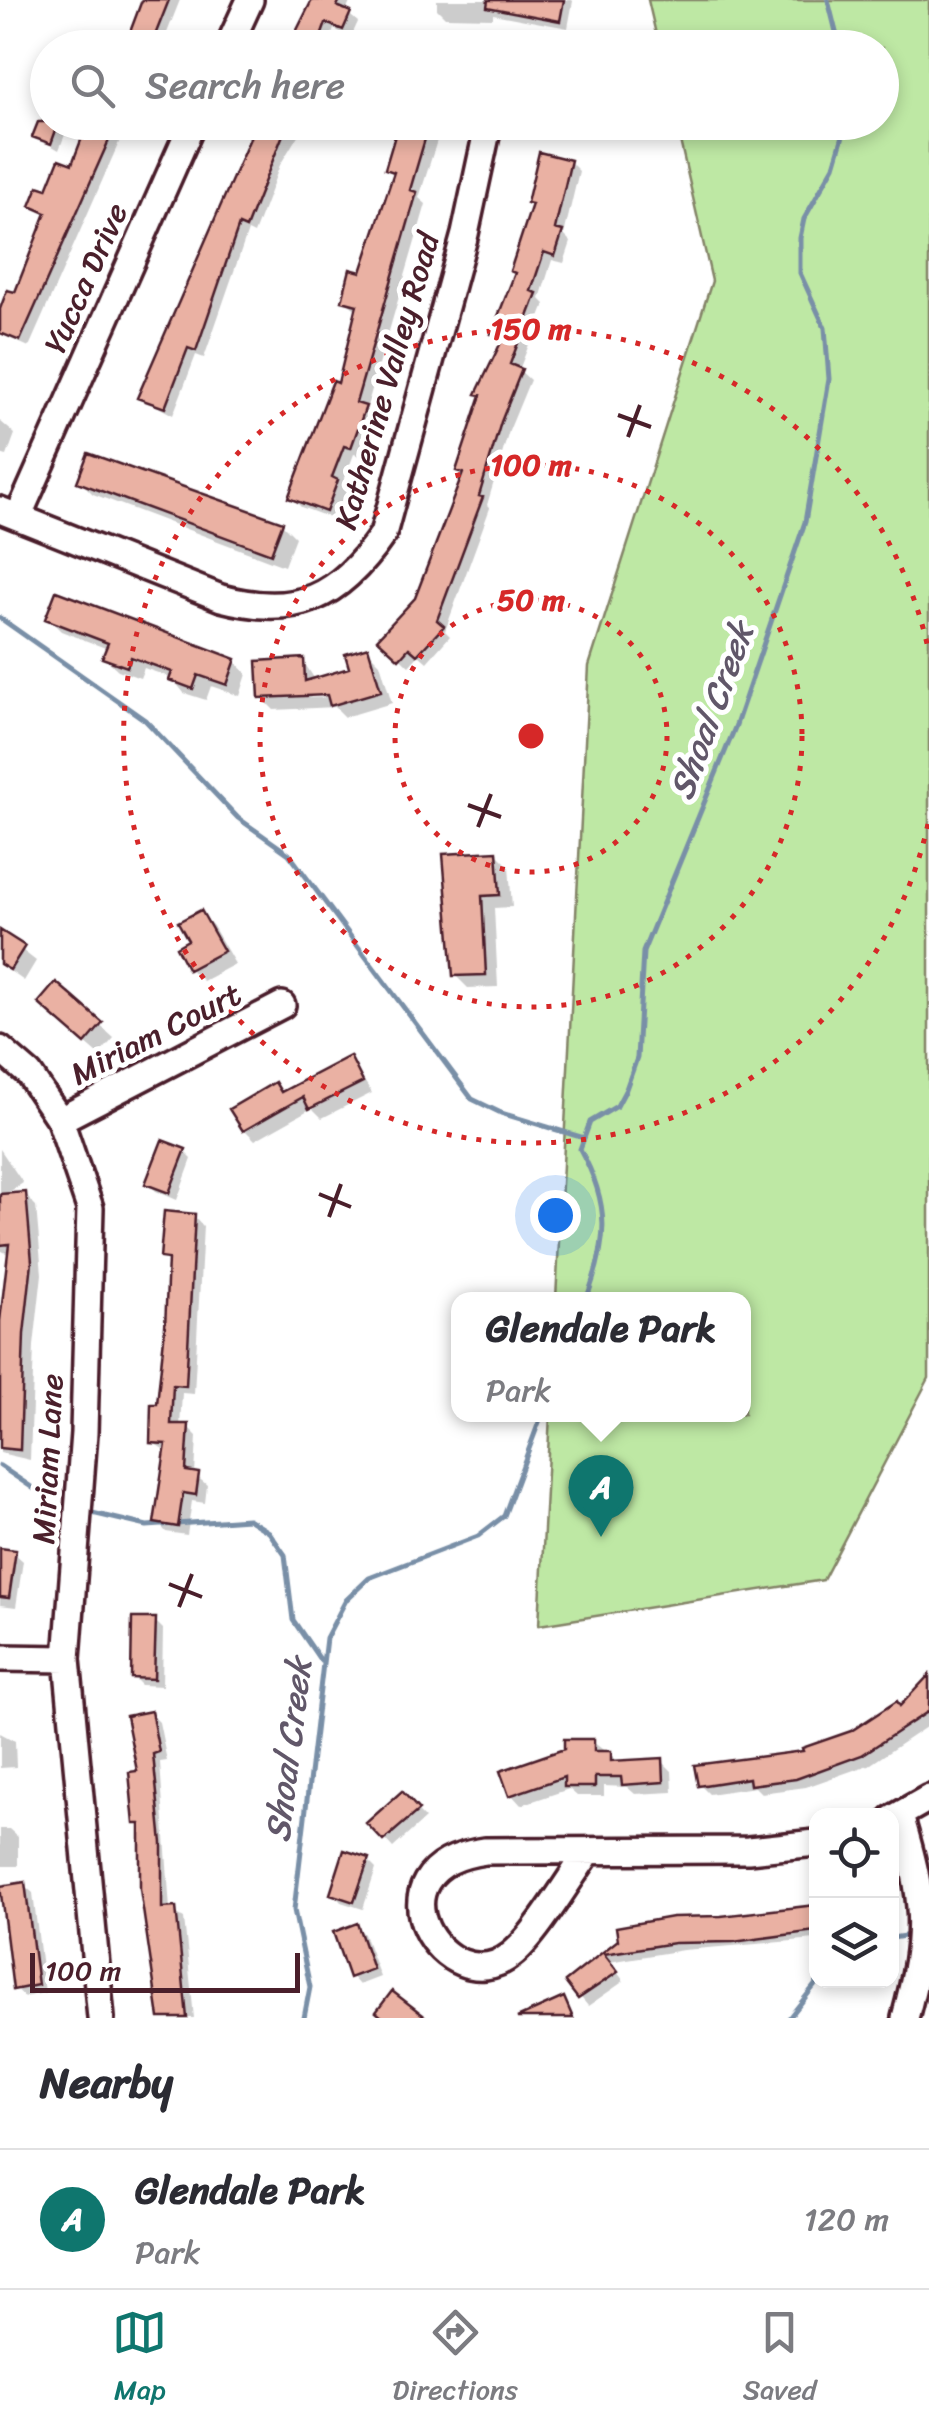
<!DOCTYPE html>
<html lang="en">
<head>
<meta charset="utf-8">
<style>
  body { margin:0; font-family:Sriracha,sans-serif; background:#f2f2f3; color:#2b2b33 }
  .controls { position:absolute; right:30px; bottom:30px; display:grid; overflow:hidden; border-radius:20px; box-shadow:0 5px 15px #0003 }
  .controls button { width:90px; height:90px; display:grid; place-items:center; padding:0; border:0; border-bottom:2px solid #e1e1e2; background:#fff; color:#2b2b33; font:50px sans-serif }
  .scale { position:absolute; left:30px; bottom:25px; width:270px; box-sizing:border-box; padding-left:10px; border:5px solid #4a1f2b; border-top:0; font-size:28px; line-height:35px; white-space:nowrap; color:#4a1f2b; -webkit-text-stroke:8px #fff; paint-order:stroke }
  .you { position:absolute; left:555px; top:1215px; width:35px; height:35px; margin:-25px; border:8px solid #fff; border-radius:50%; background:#1a73e8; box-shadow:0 0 0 15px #1a73e833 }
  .badge { display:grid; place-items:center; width:65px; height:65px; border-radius:50%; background:#0f766e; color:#fff; font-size:32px; font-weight:700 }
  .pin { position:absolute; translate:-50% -82px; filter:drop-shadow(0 2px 5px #0008) }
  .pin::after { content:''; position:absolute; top:52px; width:35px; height:30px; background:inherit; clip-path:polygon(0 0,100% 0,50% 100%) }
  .popup { position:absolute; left:451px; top:1292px; width:300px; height:130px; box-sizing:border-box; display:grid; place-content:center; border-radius:20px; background:#fff; filter:drop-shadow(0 2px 8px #0005); font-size:32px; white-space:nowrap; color:#7c7c81 }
  .popup b { font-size:38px; color:#2b2b33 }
  .popup::after { content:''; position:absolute; left:50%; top:100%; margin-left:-20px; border:20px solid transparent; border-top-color:#fff }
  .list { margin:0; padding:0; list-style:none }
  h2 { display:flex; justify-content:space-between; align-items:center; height:130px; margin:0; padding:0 40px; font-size:42px }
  h2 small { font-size:32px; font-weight:400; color:#7c7c81 }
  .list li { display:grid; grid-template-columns:65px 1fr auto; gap:30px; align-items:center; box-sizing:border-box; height:140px; padding:0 40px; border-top:2px solid #e1e1e2 }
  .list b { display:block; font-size:38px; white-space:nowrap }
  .list p { margin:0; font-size:32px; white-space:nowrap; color:#7c7c81 }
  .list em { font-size:32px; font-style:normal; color:#7c7c81 }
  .icon { flex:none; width:55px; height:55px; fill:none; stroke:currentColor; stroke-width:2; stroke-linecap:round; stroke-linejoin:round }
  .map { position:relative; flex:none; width:929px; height:2018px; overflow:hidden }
  .search { position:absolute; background:#fff; box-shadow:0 5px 15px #0003; left:30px; right:30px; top:30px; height:110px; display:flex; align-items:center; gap:25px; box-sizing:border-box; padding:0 35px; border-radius:55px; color:#7c7c81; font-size:38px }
  .sheet { height:270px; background:#fff }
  nav { display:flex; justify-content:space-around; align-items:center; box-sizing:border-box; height:140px; border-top:2px solid #e1e1e2; background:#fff; font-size:28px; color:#7c7c81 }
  nav a { display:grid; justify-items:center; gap:5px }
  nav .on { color:#0f766e }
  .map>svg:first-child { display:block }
  .green { fill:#bee8a4; stroke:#848468; stroke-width:2.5 }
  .shadow { fill:#0003; fill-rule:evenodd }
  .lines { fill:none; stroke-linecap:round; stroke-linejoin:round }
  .stream { stroke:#798fa7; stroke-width:5 }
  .building { fill:#eab1a3; stroke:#4a1f2b; stroke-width:2.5 }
  .minor-casing { stroke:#4a1f2b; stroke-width:32 }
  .minor { stroke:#fff; stroke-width:25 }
  .ticks { fill:none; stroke:#4a1f2b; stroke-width:4 }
  .ring { fill:none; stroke:#d62828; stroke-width:5; stroke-dasharray:5 10 }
  .labels { text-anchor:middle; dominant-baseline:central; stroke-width:10; stroke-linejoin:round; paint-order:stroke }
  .street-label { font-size:32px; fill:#4a1f2b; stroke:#fff }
  .water-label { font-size:35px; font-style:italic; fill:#615769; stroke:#fff }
  .centre { fill:#d62828; stroke:#fff; stroke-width:5 }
  .ring-label { font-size:30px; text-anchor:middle; font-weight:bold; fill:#d62828; stroke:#fff; stroke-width:10; stroke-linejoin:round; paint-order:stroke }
</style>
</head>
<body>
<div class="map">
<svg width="929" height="2018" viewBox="0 0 929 2018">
  <rect width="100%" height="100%" fill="#fff"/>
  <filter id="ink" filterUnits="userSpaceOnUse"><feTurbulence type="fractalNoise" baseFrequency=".01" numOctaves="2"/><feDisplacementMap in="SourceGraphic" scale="20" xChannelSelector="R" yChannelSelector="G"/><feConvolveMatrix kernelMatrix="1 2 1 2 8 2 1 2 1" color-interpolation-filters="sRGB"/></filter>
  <g filter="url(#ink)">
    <!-- green -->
    <path class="green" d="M648,0H929V1378L823,1580L539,1625L550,1415L744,1414V1300L556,1299L589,666L712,281L676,123L882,122V48L659,47Z"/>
    <!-- shadow -->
    <path class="shadow" d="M144,0H180L161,48H124Z
      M315,0H351L346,12L358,22L351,37L334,29L327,48H290Z
      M437,0H572L573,1L568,28L493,14V18L445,17L437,9Z
      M44,113L48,122H63L68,127L59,150L35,136Z
      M93,122H128L29,347L0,334V316L16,296L47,216L33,206L74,168Z
      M258,122H306L280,165L254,234L248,231L204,358L196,355L173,415L140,397Z
      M429,124L439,134L419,198L426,204L366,410L374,419L360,456L354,454L342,486L347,492L336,520L301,507L291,497L339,386L358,311L344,300L363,275L395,176L387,168Z
      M570,162L579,171L564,235L571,242L564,263L552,260L540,299L545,304L519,370L530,380L509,431L487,505L490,508L445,631L450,636L427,662L419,655L409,666L381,639L417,599L465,476L459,470L504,343L494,333L517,274L534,207L530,202Z
      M0,421L15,434L7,456L0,454Z
      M80,481L282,524L295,537L284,566L93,494Z
      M48,618L235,661L247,674L240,696L211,686L206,700L184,693L172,678L144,668L140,678L118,670L105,658L108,649L61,631Z
      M367,650L380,663L392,703L345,717L335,707L274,710L261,697L303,661L316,681L352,670ZM320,693L340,697L309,698Z
      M496,853L509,866L512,907L494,908L498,987L468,988L455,975Z
      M201,913L213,926L235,964L203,981L190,969L192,941Z
      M0,933L36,961L24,981L0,964Z
      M56,986L114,1038L99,1055L54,1016Z
      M350,1059L372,1093L322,1118L312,1108L255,1140L245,1130L275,1085L283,1094Z
      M0,1149L23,1183L3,1196L25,1195L36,1206L42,1274L34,1346L30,1460L0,1453V1327L10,1255L0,1250Z
      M184,1151L192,1159L177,1200L156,1191L148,1183Z
      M194,1216L203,1226L194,1394L182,1393L180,1427H188L197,1436L195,1475L207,1485L205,1503L192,1501L187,1535L166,1532L157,1522L168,1452L152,1442L170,1265L163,1257Z
      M0,1550L14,1553L23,1561L16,1607L0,1605Z
      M155,1621L163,1629L162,1686L141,1685L133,1677Z
      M929,1678V1725L871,1764L806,1787L761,1793L755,1787L709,1794L700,1785L806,1754L852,1733L901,1709Z
      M150,1713L159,1722L167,1761L160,1762L170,1910L184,1918L194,2018H159L143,1829L137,1823Z
      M0,1733L15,1741L16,1767L0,1768Z
      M593,1742L620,1763L662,1761L672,1771L673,1792L635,1794L627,1787L604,1786V1796H577L569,1789L521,1805L511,1794Z
      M402,1795L425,1819L393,1848L370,1823Z
      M0,1829H9L18,1837V1866H0Z
      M368,1861L376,1869L363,1909L341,1902L333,1893Z
      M24,1885L33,1893L45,1993L24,1997L16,1988Z
      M816,1908V1939L683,1950L609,1962L624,1981L588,2006L568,1982L621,1941L672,1919Z
      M356,1926L364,1934L380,1977L359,1985L351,1976Z"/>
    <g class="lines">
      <!-- stream -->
      <path class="stream" d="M828,0L840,48
        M0,618L145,720L238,818L289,854L472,1099L501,1113L584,1138
        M586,1300C608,1242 611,1205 580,1149L590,1122L617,1106L626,1089L637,1058L643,952L736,725L805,522L829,379L825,328L800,273V238L804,219L834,166L847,122
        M0,1466L61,1507L72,1509
        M88,1512L147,1526L248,1519L269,1532L285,1555L293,1620L321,1661
        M892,1938L911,1935
        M304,2018L310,1987L294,1910L326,1638L346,1600L369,1578L478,1536L504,1516L542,1414
        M789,2018L819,1980"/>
    </g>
    <!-- building -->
    <path class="building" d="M142,0H169L150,48H124Z
      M312,0H340L337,6L351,12L343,30L326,23L317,48H288Z
      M488,0H564L560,21L487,7Z
      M38,122H59L51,144L32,137Z
      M88,122H117L20,341L0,333V309L7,290L15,292L46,213L30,206L38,186L47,189L59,159L72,164Z
      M257,122H288L246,228L239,225L196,351L188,348L165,408L137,398Z
      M399,122H430L410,190L417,192L356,403L366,406L351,448L344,446L332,477L338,480L326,512L288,498L333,381L338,383L357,305L342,301L350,269L361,272L394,172L385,169Z
      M539,152L571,160L555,229L563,231L555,256L544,252L531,291L537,293L510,364L522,369L501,422L479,496L483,497L437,620L444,626L417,655L409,648L399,659L377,639L415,598L463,473L456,471L481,395L476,394L503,338L491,334L515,273L510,271L532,204L527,203Z
      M88,453L283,522L271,554L77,482Z
      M56,591L236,659L227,685L198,675L193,689L169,680L172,672L131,657L127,667L102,658L108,643L45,619Z
      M368,647L381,691L330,706L327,695L259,698L257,661L304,658L305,681L349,668L345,654Z
      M497,851L500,895L482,896L486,975L453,976L443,854Z
      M201,910L224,951L188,970L176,947L188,940L178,922Z
      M0,930L25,946L10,970L0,964Z
      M56,982L103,1023L85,1044L38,1003Z
      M350,1056L363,1082L309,1109L303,1097L243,1131L229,1109L275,1082L281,1092Z
      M162,1140L186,1149L169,1193L145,1184Z
      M26,1192L32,1262L24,1334L20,1450L0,1448V1321L9,1244L0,1245V1194Z
      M164,1211L195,1214L186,1386L173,1385L171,1424H189L186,1471L199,1473L196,1495L183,1493L178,1527L154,1523L166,1444L150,1443L151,1404H157L165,1328L168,1259L160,1258Z
      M0,1548L16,1550L9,1598L0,1597Z
      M132,1618H156L154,1679L131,1678Z
      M929,1675V1711L862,1755L796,1779L750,1785L749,1778L698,1786L694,1765L803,1751L802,1748L851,1731L897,1701L900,1706Z
      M151,1711L159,1752L153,1754L162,1843V1908L176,1907L187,2018H159L140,1889V1824H134L129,1772L137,1771L126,1716Z
      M564,1739H594V1751H611V1761L663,1758L664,1782L622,1785L621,1777H595V1787H564V1777L509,1796L500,1771L564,1749Z
      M402,1791L419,1810L383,1841L366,1823Z
      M344,1850L369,1858L354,1902L330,1894Z
      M25,1882L38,1985L13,1990L0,1886Z
      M816,1905V1931L733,1942L674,1943L604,1954L618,1972L578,1999L565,1982L618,1940L616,1927L672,1917L721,1916Z
      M357,1923L373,1969L349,1978L333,1932Z
      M392,1991L427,2018H383L376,2012Z
      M564,1997L573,2018H517Z"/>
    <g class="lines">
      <defs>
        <path id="minor" d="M228,48L250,0
          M0,510L221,598C297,618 339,598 383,534L465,234L489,122
          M18,517L193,122
          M0,1049L29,1074L60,1120L90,1208L84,1433L67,1659L101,2018
          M60,1120L282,1005
          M0,1658L67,1659
          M900,1816C925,1900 928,1932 905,2018
          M892,1819L929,1798
          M589,1851C570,1877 535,1937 511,1955C446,2006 359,1868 485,1851L748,1850L816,1843"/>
      </defs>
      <!-- minor casing -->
      <use href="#minor" class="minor-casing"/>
      <!-- minor -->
      <use href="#minor" class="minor"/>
    </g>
  </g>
  <!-- ticks -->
  <path class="ticks" d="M618,415L651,427M628,437L640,405M468,805L501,817M478,827L491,794M319,1194L351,1207M329,1217L341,1184M169,1584L202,1597M179,1607L192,1574"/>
  <!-- distance rings -->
  <g class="ring">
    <circle cx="531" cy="736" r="136"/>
    <circle cx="531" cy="736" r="271"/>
    <path d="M928 824A407 407 0 1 1 928 648"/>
  </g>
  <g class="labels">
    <!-- street labels -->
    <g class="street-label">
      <text transform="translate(86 278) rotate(-66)">Yucca Drive</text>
      <text transform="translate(387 381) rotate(-74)">Katherine Valley Road</text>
      <text transform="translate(156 1034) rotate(-27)">Miriam Court</text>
      <text transform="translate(48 1459) rotate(-87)">Miriam Lane</text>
    </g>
    <!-- water labels -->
    <g class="water-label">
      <text transform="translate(711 711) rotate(-70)">Shoal Creek</text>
      <text transform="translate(288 1750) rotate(-83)">Shoal Creek</text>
    </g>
  </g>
  <circle cx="531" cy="736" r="15" class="centre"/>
  <g class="ring-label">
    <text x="531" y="339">150 m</text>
    <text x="531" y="475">100 m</text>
    <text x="531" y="610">50 m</text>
  </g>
</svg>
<div class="controls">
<button><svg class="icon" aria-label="locate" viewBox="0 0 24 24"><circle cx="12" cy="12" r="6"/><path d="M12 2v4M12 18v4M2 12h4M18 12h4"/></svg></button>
<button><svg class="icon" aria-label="layers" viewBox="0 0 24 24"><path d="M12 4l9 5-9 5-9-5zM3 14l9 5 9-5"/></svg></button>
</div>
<div class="scale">100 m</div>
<div class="you"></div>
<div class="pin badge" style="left:601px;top:1537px">A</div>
<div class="popup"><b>Glendale Park</b>Park</div>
<div class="search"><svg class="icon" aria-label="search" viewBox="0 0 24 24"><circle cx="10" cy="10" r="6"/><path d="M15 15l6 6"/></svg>Search here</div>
</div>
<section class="sheet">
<h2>Nearby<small></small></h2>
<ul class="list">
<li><span class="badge">A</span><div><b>Glendale Park</b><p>Park</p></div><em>120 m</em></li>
</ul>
</section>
<nav>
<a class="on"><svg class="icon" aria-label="map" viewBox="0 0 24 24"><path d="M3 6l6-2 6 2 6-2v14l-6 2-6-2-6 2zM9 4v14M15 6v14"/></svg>Map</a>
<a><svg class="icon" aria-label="directions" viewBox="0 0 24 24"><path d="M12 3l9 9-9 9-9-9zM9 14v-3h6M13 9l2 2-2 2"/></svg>Directions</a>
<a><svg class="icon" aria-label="saved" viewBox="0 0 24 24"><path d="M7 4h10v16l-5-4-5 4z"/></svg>Saved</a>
</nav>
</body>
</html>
